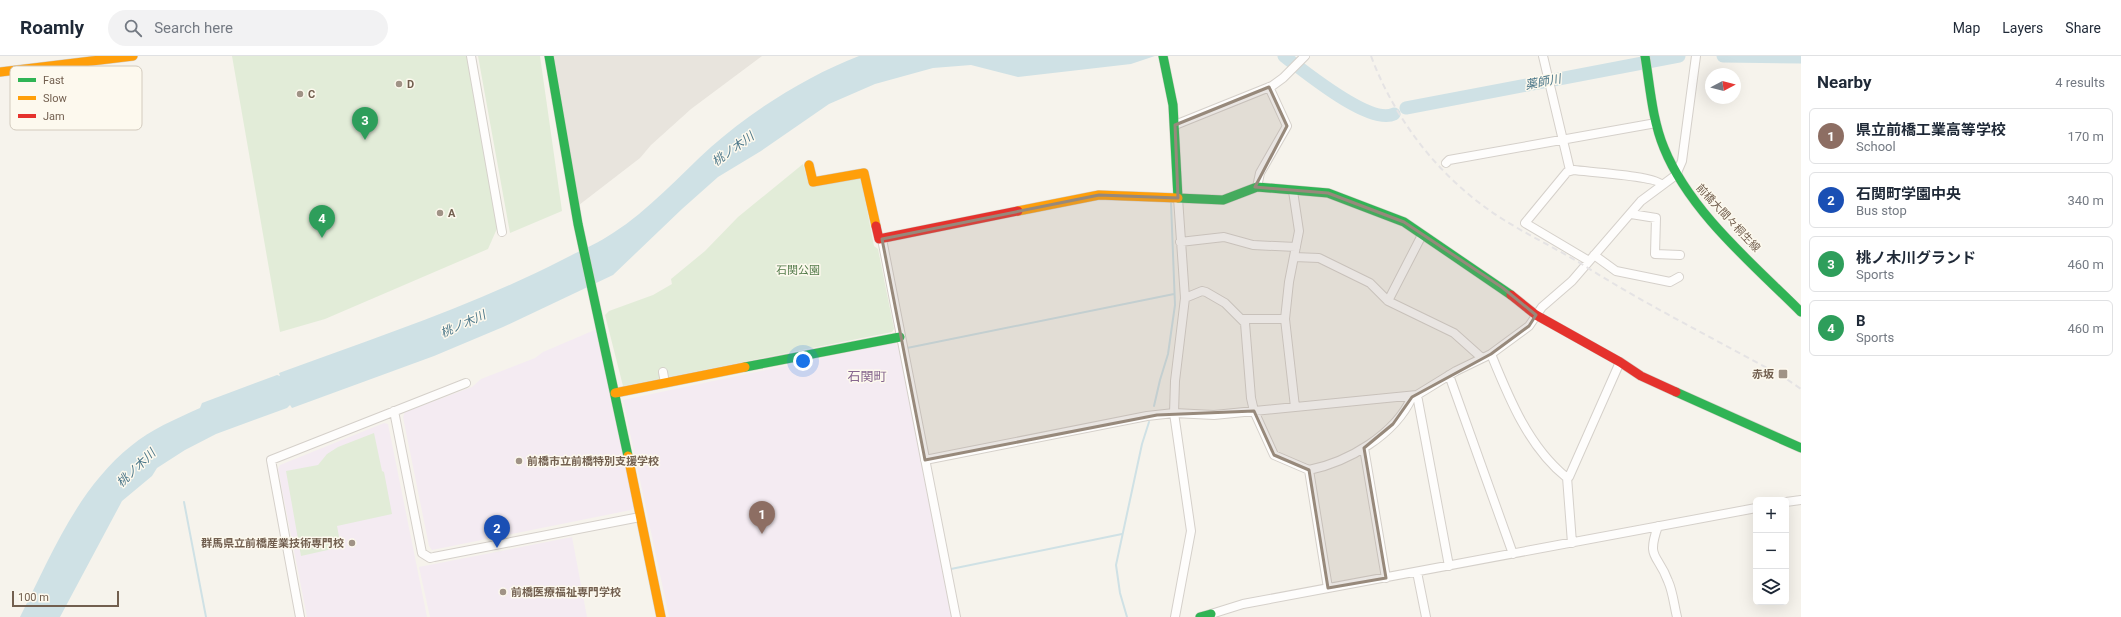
<!DOCTYPE html>
<html lang="en">
<head>
<meta charset="utf-8">
<style>
  body { margin:0; font-family:Roboto,"Noto Sans JP",sans-serif; background:#f2f2f3; color:#1f2937 }
  .controls { position:absolute; right:12px; bottom:12px; display:grid; overflow:hidden; border-radius:6px; box-shadow:0 4px 16px #0002 }
  .controls button { width:36px; height:36px; display:grid; place-items:center; padding:0; border:0; border-bottom:1px solid #e0e1e3; background:#fff; color:#1f2937; font:20px sans-serif }
  .compass { position:absolute; left:1705px; top:12px; width:36px; height:36px; border-radius:50%; background:#fff; box-shadow:0 4px 16px #0002; rotate:83deg }
  .scale { position:absolute; left:12px; bottom:10px; width:107px; box-sizing:border-box; padding-left:4px; border:2px solid #725f4f; border-top:0; font-size:11px; line-height:14px; white-space:nowrap; color:#725f4f; -webkit-text-stroke:3px #fdf9ee; paint-order:stroke }
  .you { position:absolute; left:803px; top:305px; width:14px; height:14px; margin:-10px; border:3px solid #fff; border-radius:50%; background:#1a73e8; box-shadow:0 0 0 6px #1a73e833 }
  .badge { display:grid; place-items:center; width:26px; height:26px; border-radius:50%; background:#59595b; color:#fff; font-size:13px; font-weight:700 }
  .pin { position:absolute; translate:-50% -33px; filter:drop-shadow(0 1px 2px #0008) }
  .pin::after { content:''; position:absolute; top:21px; width:14px; height:12px; background:inherit; clip-path:polygon(0 0,100% 0,50% 100%) }
  .list { margin:0; padding:0; list-style:none }
  h2 { display:flex; justify-content:space-between; align-items:center; height:52px; margin:0; padding:0 16px; font-size:17px }
  h2 small { font-size:13px; font-weight:400; color:#747a83 }
  .list li { display:grid; grid-template-columns:26px 1fr auto; gap:12px; align-items:center; box-sizing:border-box; height:56px; margin:0 8px 8px; padding:0 8px; border:1px solid #e0e1e3; border-radius:6px }
  .list b { display:block; font-size:15px; white-space:nowrap }
  .list p { margin:0; font-size:13px; white-space:nowrap; color:#747a83 }
  .list em { font-size:13px; font-style:normal; color:#747a83 }
  .icon { flex:none; width:22px; height:22px; fill:none; stroke:currentColor; stroke-width:2; stroke-linecap:round; stroke-linejoin:round }
  .map { position:relative; flex:none; width:1801px; height:561px; overflow:hidden }
  header { display:flex; align-items:center; gap:24px; box-sizing:border-box; height:56px; padding:0 20px; background:#fff; border-bottom:1px solid #e0e1e3 }
  header strong { font-size:19px }
  nav { display:flex; gap:22px; margin-inline-start:auto; font-size:14px }
  .search { width:280px; height:36px; background:#f2f2f3; display:flex; align-items:center; gap:10px; box-sizing:border-box; padding:0 14px; border-radius:22px; color:#747a83; font-size:15px }
  main { display:flex }
  aside { flex:1; background:#fff }
  .map>svg:first-child { display:block }
  .industrial { fill:#e8e4dd }
  .education { fill:#f4ebf2 }
  .green { fill:#e2ecd8 }
  .water { fill:#cfe1e5 }
  .lines { fill:none; stroke-linecap:round; stroke-linejoin:round }
  .stream { stroke:#cfe1e5; stroke-width:2 }
  .river { stroke:#cfe1e5; stroke-width:13 }
  .street-casing { stroke:#d5d0ca; stroke-width:10 }
  .fast-casing { stroke:#d4cfc7; stroke-width:10 }
  .slow-casing { stroke:#d4cfc7; stroke-width:10 }
  .jam-casing { stroke:#d4cfc7; stroke-width:10 }
  .street { stroke:#fefdfc; stroke-width:8 }
  .fast { stroke:#30b455; stroke-width:9 }
  .slow { stroke:#ff9f0a; stroke-width:9 }
  .jam { stroke:#e5322d; stroke-width:9 }
  .rail { stroke:#e5e3e4; stroke-width:2; stroke-dasharray:6 4; stroke-linecap:butt }
  .marked { fill:#97897b; fill-opacity:0.2; stroke:#97897b; stroke-width:3; stroke-linejoin:round }
  .poi-dot { fill:#a09386; stroke:#fdf9ee; stroke-width:1.5 }
  .labels { text-anchor:middle; dominant-baseline:central; stroke-width:3; stroke-linejoin:round; paint-order:stroke }
  .poi-label { font-size:11px; font-weight:bold; fill:#725f4f; stroke:#fdf9ee; text-anchor:start }
  .street-label { font-size:11px; fill:#725f4f; stroke:#fdf9ee }
  .park-label { font-size:11px; fill:#547c4b; stroke:#fdf9ee }
  .water-label { font-size:12px; font-style:italic; fill:#4d788a; stroke:#fdf9ee }
  .quarter-label { font-size:13px; fill:#86668e; stroke:#fdf9ee }
  .key { fill:#fdf9ee; stroke:#d3cbbe; stroke-width:1 }
  .key-label { font-size:11px; fill:#725f4f }
</style>
</head>
<body>
<header>
<strong>Roamly</strong>
<div class="search"><svg class="icon" aria-label="search" viewBox="0 0 24 24"><circle cx="10" cy="10" r="6"/><path d="M15 15l6 6"/></svg>Search here</div>
<nav><a>Map</a><a>Layers</a><a>Share</a></nav>
</header>
<main>
<div class="map">
<svg width="1801" height="561" viewBox="0 0 1801 561">
  <rect width="100%" height="100%" fill="#f6f3ec"/>
  <!-- industrial -->
  <path class="industrial" d="M554,0H762L691,53L651,89L640,102L579,149Z"/>
  <!-- education -->
  <path class="education" d="M597,273L636,450L631,454L432,494L429,490L403,361L405,356L472,331L481,323L535,302L543,296Z
    M894,287L898,289L952,561H669L623,344Z
    M384,367L388,368L427,561H307L278,413L280,409Z
    M572,481L587,561H430L419,511Z"/>
  <!-- green -->
  <path class="green" d="M232,0H470L499,168L488,193L325,263L280,276Z
    M478,0H540L562,155L510,177Z
    M803,108L809,130L859,121L861,123L874,190L878,193L894,273L892,276L623,330L605,259L609,255L653,239L672,228L671,223L705,195L738,161Z
    M374,377L382,415L384,416L392,458L337,470L341,491L301,500L286,415L318,409L327,398L338,391Z"/>
  <!-- water -->
  <path class="water" d="M859,0H1155L1131,8L1018,21L971,9L933,12L875,28L829,48L761,95L718,121L682,153L613,219L503,271L434,300L292,352L290,349L287,352L216,378L185,394L157,412L152,420L122,445L60,561H20C50,502 77,433 131,390C151,373 176,363 200,352L202,347L277,319L280,320L279,317C374,282 472,250 562,204C579,195 597,188 613,177C649,154 679,120 711,91C753,54 807,20 859,0Z"/>
  <g class="lines">
    <!-- stream -->
    <path class="stream" d="M907,292L1174,238
      M1154,350L1160,324L1168,298L1175,249L1171,147
      M184,446L206,561
      M951,513L1122,478
      M1127,561L1120,537L1116,509L1142,388L1149,366"/>
    <!-- river -->
    <path class="river" d="M1284,0C1304,15 1370,70 1394,58
      M1723,0L1801,1
      M1406,52L1679,0"/>
    <defs>
      <path id="street" d="M471,0L502,176
        M1543,0L1570,114
        M1175,69L1272,30L1283,22L1305,0
        M1446,107L1449,104L1656,67
        M1257,131L1260,117L1287,70L1269,31
        M1293,135L1299,175L1289,226L1285,263L1295,351
        M1631,158L1656,162L1655,198L1680,199
        M882,183L956,561
        M1180,186L1224,181L1253,189L1296,191
        M1594,199L1616,215L1670,226L1679,221
        M1294,201L1319,202L1370,227L1388,245L1454,277L1482,302
        M1589,205L1525,167L1567,116L1574,114C1588,116 1658,120 1662,129
        M1185,242L1202,235L1206,236L1225,247L1245,267L1251,342L1254,355L1274,399L1309,414C1348,406 1395,379 1412,341
        M1388,245L1422,179
        M1242,263H1285
        M1491,298C1509,342 1528,390 1566,421H1569L1620,306
        M663,316L665,327
        M1449,319L1513,498
        M1417,339L1449,510
        M394,355L422,497L430,502L434,501L640,461
        M1364,392L1386,522
        M925,404L1147,360L1174,357L1214,359L1417,339L1456,315L1491,298L1529,270L1542,251L1572,225L1641,145L1676,119L1682,105L1696,0
        M1309,414L1328,532
        M1567,421L1572,487
        M1786,446L1801,444
        M1658,470C1646,504 1658,497 1668,525C1673,536 1674,549 1677,561
        M1417,516L1426,561
        M1211,558L1243,548L1756,452
        M300,561L271,404L466,327
        M1175,561L1191,475L1174,357L1175,325L1185,242L1178,142"/>
      <path id="fast" d="M549,0L578,168L628,400
        M1163,0L1173,49L1178,142
        M1645,0C1650,30 1652,63 1664,92C1690,156 1753,208 1801,256
        M1178,142L1223,144L1257,131L1328,137L1404,166L1511,239
        M745,311L900,281
        M1676,336L1801,392
        M1200,561L1211,558"/>
      <path id="slow" d="M0,16L133,0
        M809,109L813,126L864,117L876,170
        M1018,155L1099,139L1178,142
        M615,337L745,311
        M628,400L661,561"/>
      <path id="jam" d="M876,170L879,183L1018,155
        M1511,239L1536,259L1620,306L1641,320L1676,336"/>
    </defs>
    <!-- street casing -->
    <use href="#street" class="street-casing"/>
    <!-- fast casing -->
    <use href="#fast" class="fast-casing"/>
    <!-- slow casing -->
    <use href="#slow" class="slow-casing"/>
    <!-- jam casing -->
    <use href="#jam" class="jam-casing"/>
    <!-- street -->
    <use href="#street" class="street"/>
    <!-- fast -->
    <use href="#fast" class="fast"/>
    <!-- slow -->
    <use href="#slow" class="slow"/>
    <!-- jam -->
    <use href="#jam" class="jam"/>
    <!-- rail -->
    <path class="rail" d="M1371,0C1396,67 1443,126 1504,164C1528,179 1555,192 1580,207C1646,249 1717,284 1785,322L1801,333"/>
  </g>
  <!-- marked area -->
  <path class="marked" d="M1269,31L1287,70L1255,131L1328,137L1404,166L1503,232L1536,259L1529,270L1491,298L1412,341L1393,368L1364,392L1386,522L1328,532L1309,414L1274,399L1254,355L1157,359L925,404L882,183L1099,139L1178,142L1175,69Z"/>
  <!-- markers -->
  <g class="poi-dot">
    <circle cx="399" cy="28" r="4"/>
    <circle cx="300" cy="38" r="4"/>
    <circle cx="440" cy="157" r="4"/>
    <rect x="1778" y="313" width="10" height="10" rx="2"/>
    <circle cx="519" cy="405" r="4"/>
    <circle cx="352" cy="487" r="4"/>
    <circle cx="503" cy="536" r="4"/>
  </g>
  <g class="labels">
    <!-- poi labels -->
    <g class="poi-label">
      <text x="407" y="28">D</text>
      <text x="308" y="38">C</text>
      <text x="448" y="157">A</text>
      <text x="1774" y="318" text-anchor="end">赤坂</text>
      <text x="527" y="405">前橋市立前橋特別支援学校</text>
      <text x="344" y="487" text-anchor="end">群馬県立前橋産業技術専門校</text>
      <text x="511" y="536">前橋医療福祉専門学校</text>
    </g>
    <!-- street labels -->
    <g class="street-label">
      <text transform="translate(1728 162) rotate(47)">前橋大間々桐生線</text>
    </g>
    <!-- park labels -->
    <g class="park-label">
      <text x="798" y="214">石関公園</text>
    </g>
    <!-- water labels -->
    <g class="water-label">
      <text transform="translate(1543 26) rotate(-11)">薬師川</text>
      <text transform="translate(733 93) rotate(-36)">桃ノ木川</text>
      <text transform="translate(463 268) rotate(-24)">桃ノ木川</text>
      <text transform="translate(136 412) rotate(-44)">桃ノ木川</text>
    </g>
    <!-- quarter labels -->
    <g class="quarter-label">
      <text x="867" y="320">石関町</text>
    </g>
  </g>
  <!-- legend -->
  <rect x="10" y="10" width="132" height="64" rx="6" class="key"/>
  <rect x="18" y="22" width="18" height="4" fill="#30b455"/>
  <rect x="18" y="40" width="18" height="4" fill="#ff9f0a"/>
  <rect x="18" y="58" width="18" height="4" fill="#e5322d"/>
  <g class="key-label">
    <text x="43" y="28">Fast</text>
    <text x="43" y="46">Slow</text>
    <text x="43" y="64">Jam</text>
  </g>
</svg>
<div class="controls">
<button>+</button>
<button>−</button>
<button><svg class="icon" aria-label="layers" viewBox="0 0 24 24"><path d="M12 4l9 5-9 5-9-5zM3 14l9 5 9-5"/></svg></button>
</div>
<svg class="compass" viewBox="-18 -18 36 36"><path d="M0-13l5 13h-10z" fill="#e53935"/><path d="M0 13l5-13h-10z" fill="#747a83"/></svg>
<div class="scale">100 m</div>
<div class="you"></div>
<div class="pin badge" style="left:762px;top:478px;background:#8d6e63">1</div>
<div class="pin badge" style="left:497px;top:492px;background:#1a4fb4">2</div>
<div class="pin badge" style="left:365px;top:84px;background:#2e9e5b">3</div>
<div class="pin badge" style="left:322px;top:182px;background:#2e9e5b">4</div>
</div>
<aside>
<h2>Nearby<small>4 results</small></h2>
<ul class="list">
<li><span class="badge" style="background:#8d6e63">1</span><div><b>県立前橋工業高等学校</b><p>School</p></div><em>170 m</em></li>
<li><span class="badge" style="background:#1a4fb4">2</span><div><b>石関町学園中央</b><p>Bus stop</p></div><em>340 m</em></li>
<li><span class="badge" style="background:#2e9e5b">3</span><div><b>桃ノ木川グランド</b><p>Sports</p></div><em>460 m</em></li>
<li><span class="badge" style="background:#2e9e5b">4</span><div><b>B</b><p>Sports</p></div><em>460 m</em></li>
</ul>
</aside>
</main>
</body>
</html>
